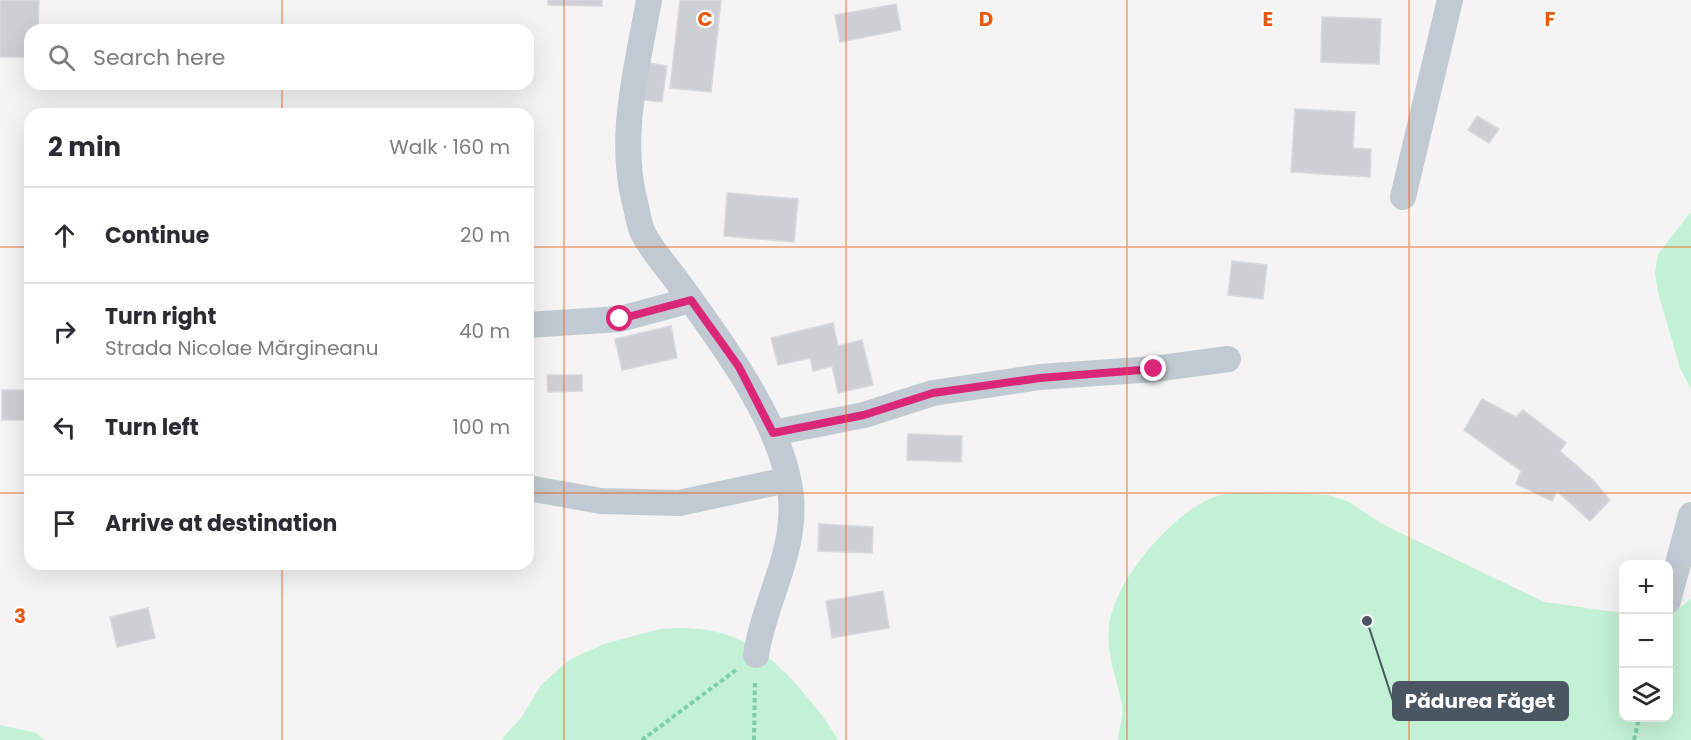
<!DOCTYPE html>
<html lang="en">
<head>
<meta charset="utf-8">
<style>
  body { margin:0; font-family:Poppins,sans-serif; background:#f7f7f7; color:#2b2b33 }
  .controls { position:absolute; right:18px; bottom:18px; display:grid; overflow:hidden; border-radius:12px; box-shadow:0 6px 24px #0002 }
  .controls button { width:54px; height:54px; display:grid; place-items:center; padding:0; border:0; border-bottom:2px solid #e1e1e2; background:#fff; color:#2b2b33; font:30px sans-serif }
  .stop { position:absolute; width:18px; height:18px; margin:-14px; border:4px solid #db2777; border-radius:50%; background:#fff }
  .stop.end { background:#db2777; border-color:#fff; box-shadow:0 2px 6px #0008 }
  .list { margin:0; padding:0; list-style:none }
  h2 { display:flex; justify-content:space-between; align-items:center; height:78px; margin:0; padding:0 24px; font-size:26px }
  h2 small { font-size:20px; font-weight:400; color:#7c7c81 }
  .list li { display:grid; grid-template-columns:39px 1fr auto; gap:18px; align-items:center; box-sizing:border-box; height:96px; padding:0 24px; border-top:2px solid #e1e1e2 }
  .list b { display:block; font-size:22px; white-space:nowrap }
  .list p { margin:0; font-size:20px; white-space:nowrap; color:#7c7c81 }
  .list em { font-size:20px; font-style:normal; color:#7c7c81 }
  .icon { flex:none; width:33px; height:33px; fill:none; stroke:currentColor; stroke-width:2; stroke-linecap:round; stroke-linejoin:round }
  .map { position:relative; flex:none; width:1691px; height:740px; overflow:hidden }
  .search { position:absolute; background:#fff; box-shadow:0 6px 24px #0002; left:24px; top:24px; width:510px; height:66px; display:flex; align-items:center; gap:15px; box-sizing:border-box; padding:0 21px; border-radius:18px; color:#7c7c81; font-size:22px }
  .panel { position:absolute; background:#fff; box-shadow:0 6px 24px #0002; left:24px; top:108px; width:510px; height:462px; border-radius:18px }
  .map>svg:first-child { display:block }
  .green { fill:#c3f1d5 }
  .building { fill:#cdcfd5; stroke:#d7d9de; stroke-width:1.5 }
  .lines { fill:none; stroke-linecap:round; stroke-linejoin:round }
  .path { stroke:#7ad0a6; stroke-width:4; stroke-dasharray:4.5 3; stroke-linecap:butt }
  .minor { stroke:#c1cad2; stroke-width:26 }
  .route { stroke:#db2777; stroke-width:8 }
  .grid { fill:none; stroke:#e8590c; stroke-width:1.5; stroke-opacity:0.55 }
  .grid-label { font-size:20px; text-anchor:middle; font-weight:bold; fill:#e8590c; stroke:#fff; stroke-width:4.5; stroke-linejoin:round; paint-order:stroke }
  .leader { fill:none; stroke:#4a5661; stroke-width:2 }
  .callout-dot { fill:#4a5661; stroke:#fff; stroke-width:2 }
  .callout { fill:#4a5661; stroke:#4a5661; stroke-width:2 }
  .callout-label { font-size:20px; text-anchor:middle; font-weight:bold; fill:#fff }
</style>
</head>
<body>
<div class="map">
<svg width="1691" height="740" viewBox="0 0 1691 740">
  <rect width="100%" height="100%" fill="#f5f3f3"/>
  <!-- green -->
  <path class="green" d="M1691,212V389L1680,368L1658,292L1655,273L1658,254Z
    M1292,493L1329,495L1349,502L1382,524L1544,602L1623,613L1624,718H1668L1669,611L1678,609L1691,599V740H1118C1119,729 1124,714 1122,704C1117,679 1106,655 1109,628C1112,583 1172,513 1214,497C1237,489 1268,496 1292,493Z
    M680,628C748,628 780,663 820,713C827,721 832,731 838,740H501L521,718L541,685L569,660L604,644L660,629Z
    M0,725L36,733L45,740H0Z"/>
  <!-- building -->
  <path class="building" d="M0,0H39L38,30H30V57H0Z
    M548,0H602V6L548,5Z
    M680,0H721L711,92L670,88Z
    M896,4L901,30L840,42L835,15Z
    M1322,17L1381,19L1379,64L1321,62Z
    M648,63L667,66L662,102L643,100Z
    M1295,109L1355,112L1353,148L1371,149L1370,177L1291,172Z
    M1477,116L1499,129L1489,143L1468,130Z
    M727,193L798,199L794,242L724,236Z
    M1232,261L1267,265L1263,299L1228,295Z
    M833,323L838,346L862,340L873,385L838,393L832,366L813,371L810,358L778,365L771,338Z
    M671,326L677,358L622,370L615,339Z
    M547,375H582V391L548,392Z
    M2,390H30V420H2Z
    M1482,399L1516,417L1523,410L1566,443L1560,451L1593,480L1610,500L1590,521L1557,491L1552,501L1516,484L1521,471L1464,430Z
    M528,416H530L531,471H528Z
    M908,434L962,436L961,462L907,460Z
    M819,524L873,527L872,553L818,551Z
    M258,564H319V566H258Z
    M883,591L889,628L832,638L826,601Z
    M148,608L155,638L117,647L110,617Z"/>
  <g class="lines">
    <!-- path -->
    <path class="path" d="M642,740L736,670
      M754,740L755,680
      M1634,740L1639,718"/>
    <!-- minor -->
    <path class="minor" d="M649,0C637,69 617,138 636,207C638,215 639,225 643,233C652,251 668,268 680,285C721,342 784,424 791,497C796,554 764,601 756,655
      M1403,197L1450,0
      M528,325L620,319L691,300
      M773,433L864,415L933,393L1040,377L1154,369L1228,359
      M528,488L601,501L679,503L787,480
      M1668,601L1691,515"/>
  </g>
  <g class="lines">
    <!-- route -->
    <path class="route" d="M620,319L691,300L739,367L773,433L864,415L933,393L1040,378L1154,369"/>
  </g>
  <!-- grid -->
  <path class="grid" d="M282,0V30M564,0V740M846,0V740M1127,0V740M1409,0V740M282,84V114M0,247H30M528,247H1691M0,493H30M528,493H1691M282,564V740"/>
  <g class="grid-label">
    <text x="705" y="26">C</text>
    <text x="986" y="26">D</text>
    <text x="1268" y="26">E</text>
    <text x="1550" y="26">F</text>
    <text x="20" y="623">3</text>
  </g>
  <!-- callouts -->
  <path class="leader" d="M1367 621L1393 701"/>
  <circle class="callout-dot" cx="1367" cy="621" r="6"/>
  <rect class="callout" x="1393" y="682" width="175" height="38" rx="6"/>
  <g class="callout-label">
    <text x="1480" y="708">Pădurea Făget</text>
  </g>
</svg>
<div class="controls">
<button>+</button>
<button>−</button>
<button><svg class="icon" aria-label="layers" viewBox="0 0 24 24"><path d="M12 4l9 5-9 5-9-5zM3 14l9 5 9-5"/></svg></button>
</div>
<div class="stop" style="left:620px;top:319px"></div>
<div class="stop end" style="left:1154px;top:369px"></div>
<div class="search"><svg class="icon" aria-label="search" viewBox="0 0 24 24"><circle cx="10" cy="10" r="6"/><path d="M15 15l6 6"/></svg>Search here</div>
<section class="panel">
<h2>2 min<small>Walk · 160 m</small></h2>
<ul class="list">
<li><svg class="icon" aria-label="ahead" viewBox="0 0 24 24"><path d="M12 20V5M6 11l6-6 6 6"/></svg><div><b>Continue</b></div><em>20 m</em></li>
<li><svg class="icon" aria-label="right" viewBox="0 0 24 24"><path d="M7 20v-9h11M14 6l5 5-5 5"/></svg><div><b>Turn right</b><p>Strada Nicolae Mărgineanu</p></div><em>40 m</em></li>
<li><svg class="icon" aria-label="left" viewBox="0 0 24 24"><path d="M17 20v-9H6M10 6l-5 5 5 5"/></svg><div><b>Turn left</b></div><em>100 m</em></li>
<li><svg class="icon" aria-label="arrive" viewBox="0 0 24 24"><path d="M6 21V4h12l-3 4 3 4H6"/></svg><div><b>Arrive at destination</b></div></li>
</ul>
</section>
</div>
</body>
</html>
